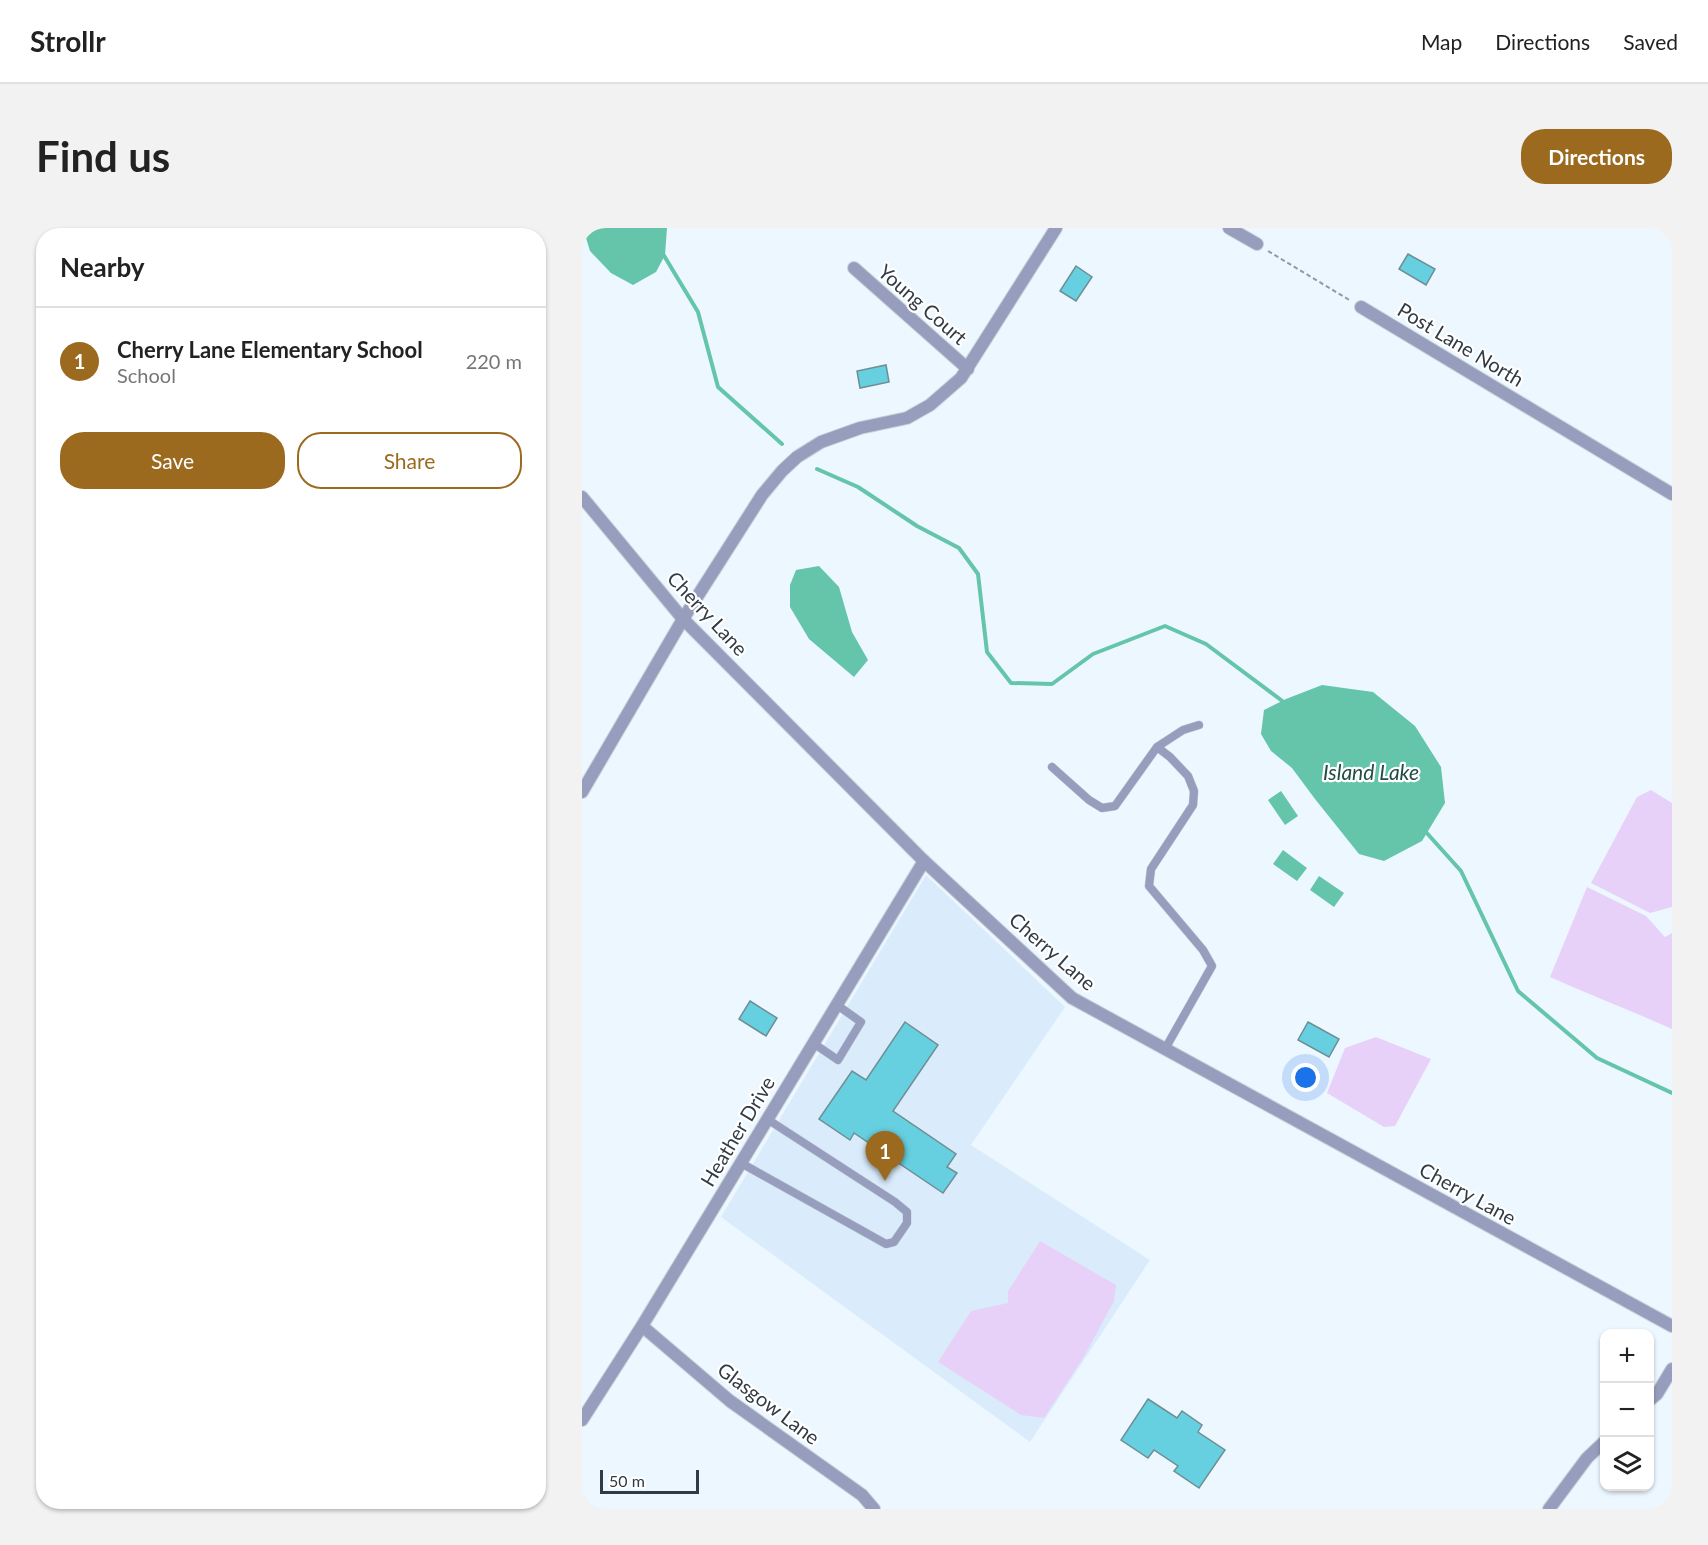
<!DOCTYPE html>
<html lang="en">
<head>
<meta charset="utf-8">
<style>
  body { margin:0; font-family:Lato,sans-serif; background:#f2f2f2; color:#222 }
  .controls { position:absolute; right:18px; bottom:18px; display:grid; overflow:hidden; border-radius:12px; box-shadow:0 2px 4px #0004 }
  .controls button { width:54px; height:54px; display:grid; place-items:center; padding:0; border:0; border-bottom:2px solid #e0e0e0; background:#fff; color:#222; font:30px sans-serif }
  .scale { position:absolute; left:18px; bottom:15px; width:99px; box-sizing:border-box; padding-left:6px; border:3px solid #313b43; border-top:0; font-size:16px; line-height:21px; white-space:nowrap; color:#313b43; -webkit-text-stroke:4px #fff; paint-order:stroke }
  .you { position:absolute; left:724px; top:850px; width:21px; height:21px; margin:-15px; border:4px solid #fff; border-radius:50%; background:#1a73e8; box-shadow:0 0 0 9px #1a73e833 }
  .badge { display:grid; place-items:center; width:39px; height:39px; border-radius:50%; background:#9c6a1f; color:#fff; font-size:20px; font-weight:700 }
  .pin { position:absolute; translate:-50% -50px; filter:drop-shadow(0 2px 3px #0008) }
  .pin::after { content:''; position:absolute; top:32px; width:21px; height:18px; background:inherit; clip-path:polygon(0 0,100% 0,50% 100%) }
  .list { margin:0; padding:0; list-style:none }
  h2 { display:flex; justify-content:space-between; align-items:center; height:78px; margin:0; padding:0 24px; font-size:26px }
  h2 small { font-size:20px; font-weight:400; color:#767676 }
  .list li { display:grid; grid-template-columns:39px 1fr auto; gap:18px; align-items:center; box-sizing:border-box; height:108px; padding:0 24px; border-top:2px solid #e0e0e0 }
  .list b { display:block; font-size:22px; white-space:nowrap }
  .list p { margin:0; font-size:20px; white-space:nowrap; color:#767676 }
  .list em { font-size:20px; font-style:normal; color:#767676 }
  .actions { display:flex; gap:12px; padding:18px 24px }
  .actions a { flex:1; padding:14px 0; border:2px solid #9c6a1f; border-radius:24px; text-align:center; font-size:21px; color:#9c6a1f }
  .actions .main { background:#9c6a1f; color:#fff }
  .icon { flex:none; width:33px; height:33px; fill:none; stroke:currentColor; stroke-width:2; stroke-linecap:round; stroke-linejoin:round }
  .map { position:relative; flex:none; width:1090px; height:1281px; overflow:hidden; border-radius:24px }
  header { display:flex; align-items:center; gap:36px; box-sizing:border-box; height:84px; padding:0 30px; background:#fff; border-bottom:2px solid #e0e0e0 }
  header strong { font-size:28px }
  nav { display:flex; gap:33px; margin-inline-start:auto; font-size:21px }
  .intro { display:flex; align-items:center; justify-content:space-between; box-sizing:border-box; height:144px; padding:0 36px }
  h1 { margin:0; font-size:42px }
  .button { padding:15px 27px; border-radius:24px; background:#9c6a1f; color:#fff; font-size:21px; font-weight:700 }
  main { display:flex; gap:36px; padding:0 36px }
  aside { flex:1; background:#fff; border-radius:24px; box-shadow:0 2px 4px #0004 }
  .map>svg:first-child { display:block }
  .built { fill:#daecfb }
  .green { fill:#e8d1f8 }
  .water { fill:#64c5ab }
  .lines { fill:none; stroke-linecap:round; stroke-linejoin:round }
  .stream { stroke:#64c5ab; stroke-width:4 }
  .building { fill:#66d0e0; stroke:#6e8e93; stroke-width:1.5 }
  .service-casing { stroke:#c7d1d9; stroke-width:9 }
  .minor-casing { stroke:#c7d1d9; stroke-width:14 }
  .tertiary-casing { stroke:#c7d1d9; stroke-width:14 }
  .path { stroke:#909aa2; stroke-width:2; stroke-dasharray:4.5 3; stroke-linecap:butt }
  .service { stroke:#979dbc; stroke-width:8 }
  .minor { stroke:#979dbc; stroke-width:12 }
  .tertiary { stroke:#979dbc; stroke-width:12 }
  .labels { text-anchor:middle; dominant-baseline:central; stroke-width:4.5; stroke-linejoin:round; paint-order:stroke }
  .street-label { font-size:20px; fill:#313b43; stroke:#fff }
  .water-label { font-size:21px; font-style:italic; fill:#224d42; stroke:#fff }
</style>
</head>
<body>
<header>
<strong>Strollr</strong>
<nav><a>Map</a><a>Directions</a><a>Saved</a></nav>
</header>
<div class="intro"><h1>Find us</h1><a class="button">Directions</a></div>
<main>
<aside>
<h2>Nearby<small></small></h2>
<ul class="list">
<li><span class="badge">1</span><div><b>Cherry Lane Elementary School</b><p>School</p></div><em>220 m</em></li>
</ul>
<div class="actions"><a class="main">Save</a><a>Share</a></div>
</aside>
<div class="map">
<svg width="1090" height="1281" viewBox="0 0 1090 1281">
  <rect width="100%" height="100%" fill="#edf7ff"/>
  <!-- built -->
  <path class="built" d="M344,647L483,779L389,917L568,1032L448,1214L139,989Z"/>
  <!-- green -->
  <path class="green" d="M1069,562L1090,575V679L1068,685L1009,655L1055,569Z
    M1005,659L1064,688L1083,709L1090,705V801C1050,783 1008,767 968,749Z
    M794,809L849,831L813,898L802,899L745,865L763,820Z
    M458,1013L534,1057L532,1073L503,1127L462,1190L439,1187L356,1134L389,1083L426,1075V1063Z"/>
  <!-- water -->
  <path class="water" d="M1,0H85L83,27L74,44L51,57L29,45L8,23Z
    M237,338L257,359L270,404L286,432L272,449L227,411L208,379V357L214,342Z
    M740,457L791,464L833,498L859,539L863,575L840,613L802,633L777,626L733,571L710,540L689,523L679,506L682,482L704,471Z
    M699,563L716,588L703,597L686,572Z
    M701,622L725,640L715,653L691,636Z
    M737,648L762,665L752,679L728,662Z"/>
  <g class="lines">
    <!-- stream -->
    <path class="stream" d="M81,26L116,84L136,159L200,216
      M235,241L276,259L335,298L377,320L396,346L405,424L429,455L470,456L511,426L583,398L624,416L703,475
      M843,603L879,643L936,763L1015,830L1090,865"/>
  </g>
  <!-- building -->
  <path class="building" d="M826,26L853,41L844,57L817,41Z
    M494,38L510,49L494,73L478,63Z
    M304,137L307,154L278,160L275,143Z
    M168,773L195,790L184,808L157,791Z
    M323,794L356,817L311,883L374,926L365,939L375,945L361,965L272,905L268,912L237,891L270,843L284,852Z
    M726,794L757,811L747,829L716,812Z
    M566,1171L595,1190L600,1183L620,1197L616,1204L643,1222L617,1260L592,1243L596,1238L572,1222L566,1230L539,1212Z"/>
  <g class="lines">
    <defs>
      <path id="service" d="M575,519L588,529L606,548L612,563L611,577L569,641L567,658L621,722L630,738L583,821
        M470,539L507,572L520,580L533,578L575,519L601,502L617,497
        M231,815L256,832L279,794L255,777
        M159,935L304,1016L312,1014L325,995V984L313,974L185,891"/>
      <path id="minor" d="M647,0L675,16
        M272,40L386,141
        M779,79L1090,266
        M0,564L101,391L180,267L200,243L215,229L239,214L278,200L325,190L348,177L379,150L474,0
        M60,1098L148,1173L280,1267L292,1281
        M1068,1172L1075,1166L1090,1141
        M0,1192L60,1098L342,633
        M967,1281L1005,1230L1023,1213"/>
      <path id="tertiary" d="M0,269L101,391L342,633L490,770L1090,1098"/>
    </defs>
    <!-- service casing -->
    <use href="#service" class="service-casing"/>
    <!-- minor casing -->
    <use href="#minor" class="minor-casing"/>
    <!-- tertiary casing -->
    <use href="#tertiary" class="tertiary-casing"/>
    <!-- path -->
    <path class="path" d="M686,23L769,73"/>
    <!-- service -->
    <use href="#service" class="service"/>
    <!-- minor -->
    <use href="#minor" class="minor"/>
    <!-- tertiary -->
    <use href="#tertiary" class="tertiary"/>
  </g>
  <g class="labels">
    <!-- street labels -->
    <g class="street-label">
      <text transform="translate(341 76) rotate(41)">Young Court</text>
      <text transform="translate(879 116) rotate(31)">Post Lane North</text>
      <text transform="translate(126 385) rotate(47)">Cherry Lane</text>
      <text transform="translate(471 723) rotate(41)">Cherry Lane</text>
      <text transform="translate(155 903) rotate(-59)">Heather Drive</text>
      <text transform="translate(886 965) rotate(29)">Cherry Lane</text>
      <text transform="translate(187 1175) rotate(37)">Glasgow Lane</text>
    </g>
    <!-- water labels -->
    <g class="water-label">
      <text x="789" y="543">Island Lake</text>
    </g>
  </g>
</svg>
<div class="controls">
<button>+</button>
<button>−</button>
<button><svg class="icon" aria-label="layers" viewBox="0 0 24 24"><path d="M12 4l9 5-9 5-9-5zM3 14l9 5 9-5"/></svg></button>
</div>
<div class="scale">50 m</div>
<div class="you"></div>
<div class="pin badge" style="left:303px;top:953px">1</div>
</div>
</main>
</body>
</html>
